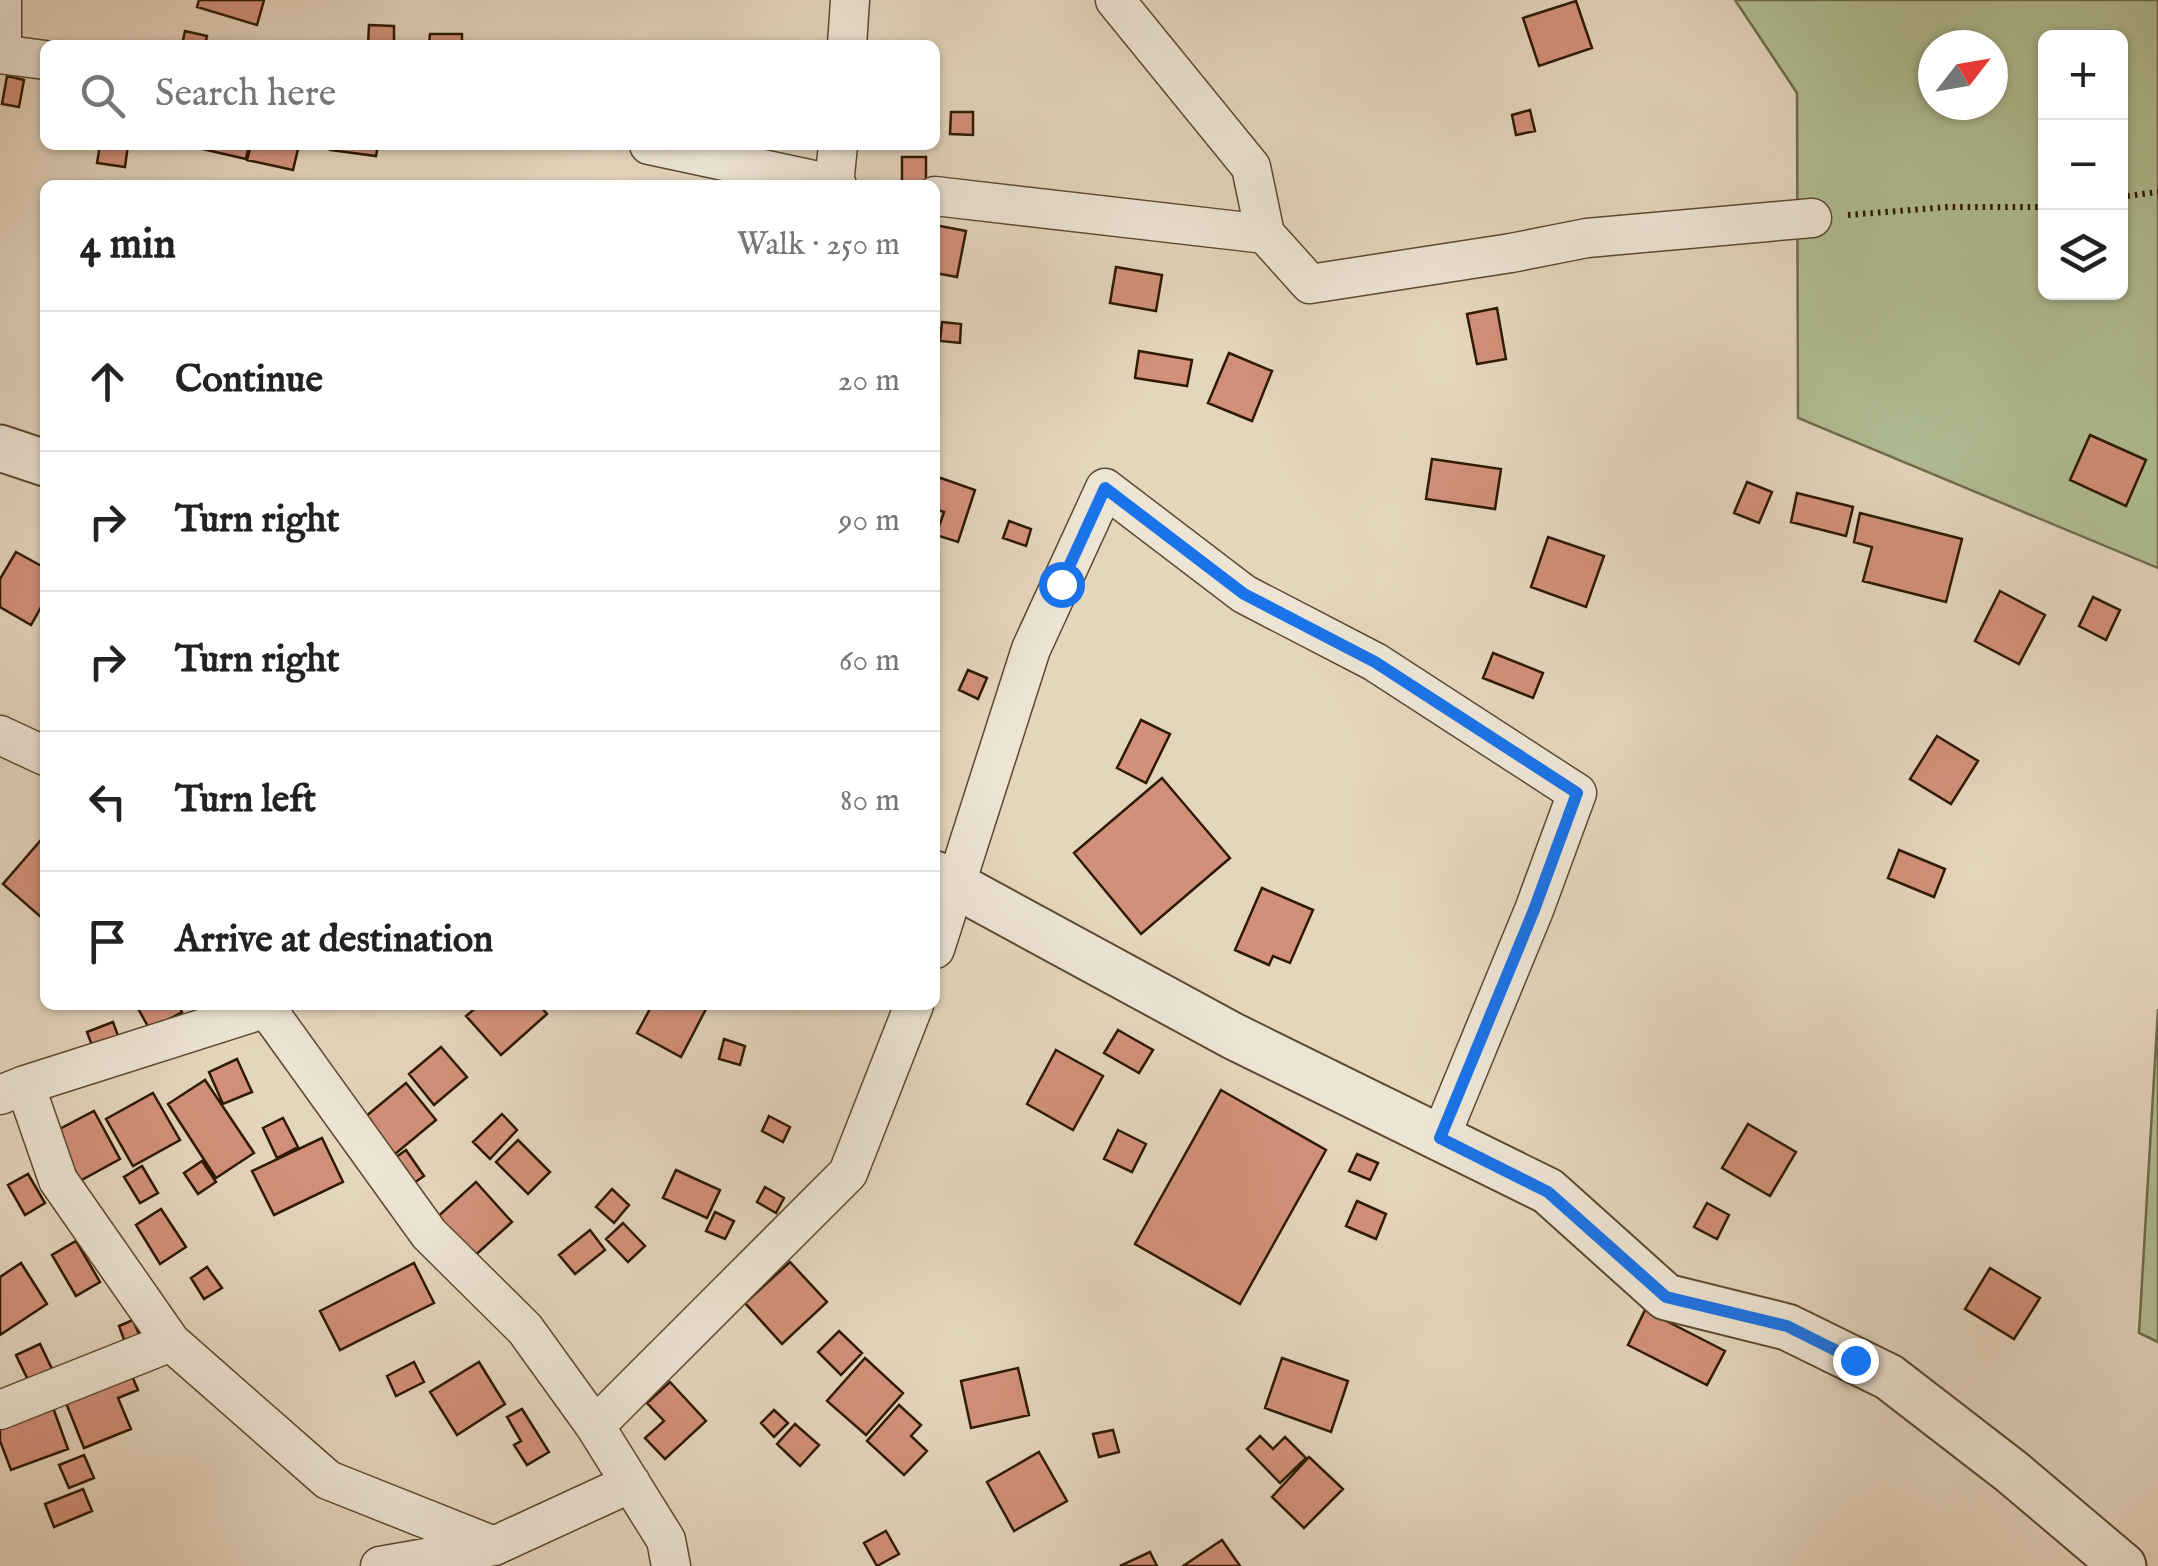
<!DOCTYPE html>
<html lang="en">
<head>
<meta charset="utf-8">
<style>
  body { margin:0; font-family:"IM FELL English",serif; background:#f2f2f2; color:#222 }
  .controls { position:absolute; right:30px; top:30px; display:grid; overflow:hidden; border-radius:15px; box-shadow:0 2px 8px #0004 }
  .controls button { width:90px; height:90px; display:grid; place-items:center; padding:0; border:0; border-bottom:2px solid #e0e0e0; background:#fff; color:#222; font:50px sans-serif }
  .compass { position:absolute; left:1918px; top:30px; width:90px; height:90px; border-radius:50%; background:#fff; box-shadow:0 2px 8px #0004; rotate:59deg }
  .stop { position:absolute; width:30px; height:30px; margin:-22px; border:8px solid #1a73e8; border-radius:50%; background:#fff }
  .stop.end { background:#1a73e8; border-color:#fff; box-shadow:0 2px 10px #0008 }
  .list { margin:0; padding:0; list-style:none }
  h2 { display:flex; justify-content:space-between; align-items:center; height:130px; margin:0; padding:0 40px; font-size:42px }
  h2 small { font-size:32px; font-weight:400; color:#767676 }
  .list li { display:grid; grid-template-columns:65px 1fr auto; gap:30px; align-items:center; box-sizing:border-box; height:140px; padding:0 40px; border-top:2px solid #e0e0e0 }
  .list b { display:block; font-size:38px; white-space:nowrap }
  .list em { font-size:32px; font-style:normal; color:#767676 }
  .icon { flex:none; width:55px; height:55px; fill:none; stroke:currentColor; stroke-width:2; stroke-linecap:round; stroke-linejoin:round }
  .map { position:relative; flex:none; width:2158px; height:1566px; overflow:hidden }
  .search { position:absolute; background:#fff; box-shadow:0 2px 8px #0004; left:40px; top:40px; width:900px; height:110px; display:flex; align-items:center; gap:25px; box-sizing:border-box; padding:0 35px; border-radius:15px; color:#767676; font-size:38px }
  .panel { position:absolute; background:#fff; box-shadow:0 2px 8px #0004; left:40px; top:180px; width:900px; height:830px; border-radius:15px }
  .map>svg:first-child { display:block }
  .green { fill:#b1be94; stroke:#706c4a; stroke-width:2.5; fill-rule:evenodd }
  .building { fill:#d2907a; stroke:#2e1a00; stroke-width:2.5 }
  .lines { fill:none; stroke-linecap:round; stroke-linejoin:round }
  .minor-casing { stroke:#5c492f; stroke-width:41 }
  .tertiary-casing { stroke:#5c492f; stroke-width:49 }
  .path { stroke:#2e1a00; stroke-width:6; stroke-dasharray:2.5 5; stroke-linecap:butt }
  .minor { stroke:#ede4d4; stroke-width:38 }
  .tertiary { stroke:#ede4d4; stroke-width:45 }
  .route { stroke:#1a73e8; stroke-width:12 }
</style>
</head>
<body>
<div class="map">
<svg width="2158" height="1566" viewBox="0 0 2158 1566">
  <rect width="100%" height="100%" fill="#e4d5bd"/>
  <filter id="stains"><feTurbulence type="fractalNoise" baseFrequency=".002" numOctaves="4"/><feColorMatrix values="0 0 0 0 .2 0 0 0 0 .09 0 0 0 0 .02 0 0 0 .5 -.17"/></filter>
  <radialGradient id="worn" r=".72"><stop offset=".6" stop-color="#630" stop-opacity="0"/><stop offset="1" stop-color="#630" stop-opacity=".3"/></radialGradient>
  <!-- green -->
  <path class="green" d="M1735,0H2158V568L1798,418L1797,93ZM2046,38H2120V292H2046ZM1933,45H1993V105H1933Z
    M2158,1009V1342L2139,1333Z"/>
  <!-- building -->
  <path class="building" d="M199,0H264L257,25L197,7Z
    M1576,1L1592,48L1539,66L1523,18Z
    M369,25L394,26V45H368Z
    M185,31L207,36L205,45H182Z
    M430,34H462V45H429Z
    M7,76L24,80L19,107L2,104Z
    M1530,110L1535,131L1516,135L1512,115Z
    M951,112H973V135L950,134Z
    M100,145H128L125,167L97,163Z
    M185,145H249L246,159Z
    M251,145H299L293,170L247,160Z
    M330,145H378L376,156L330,150Z
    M902,157H926V182L902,181Z
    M935,225L966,231L957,277L935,273Z
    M1116,267L1162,275L1156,311L1110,303Z
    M1497,308L1506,359L1477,364L1467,314Z
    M942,322L961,324L960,343L940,341Z
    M1139,351L1192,360L1187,386L1135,378Z
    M1229,353L1272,371L1252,421L1208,403Z
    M2090,435L2146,460L2126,506L2070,480Z
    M1432,459L1501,469L1495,509L1426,499Z
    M935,476L975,490L958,542L936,535L944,512L935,509Z
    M1747,482L1772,492L1759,523L1734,513Z
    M1797,493L1853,507L1846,536L1791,522Z
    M1860,513L1962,539L1946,602L1863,581L1872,547L1854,542Z
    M1009,521L1031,529L1026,546L1003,538Z
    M1548,537L1604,556L1586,607L1531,587Z
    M16,552L45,568V600L31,625L0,607V579Z
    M2000,591L2045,615L2019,664L1975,641Z
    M2093,597L2120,610L2106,640L2079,626Z
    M1493,653L1543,673L1533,698L1483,678Z
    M968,670L987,678L978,699L959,690Z
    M1141,720L1170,734L1146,783L1117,768Z
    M1937,736L1978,761L1951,804L1910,779Z
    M1162,778L1230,858L1141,934L1074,853Z
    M41,840L45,843V914L42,918L3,884Z
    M1899,850L1945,869L1934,897L1888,878Z
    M1262,888L1313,910L1290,963L1273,956L1269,965L1235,950Z
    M136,1005H178L182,1012L150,1030Z
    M479,1005H539L547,1014L501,1055L466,1016Z
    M652,1005H703L707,1007L681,1057L637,1033Z
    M113,1022L122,1047L96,1056L87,1032Z
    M1118,1030L1153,1050L1139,1073L1104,1053Z
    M724,1039L745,1046L740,1065L719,1059Z
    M441,1047L467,1077L434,1105L409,1074Z
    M1056,1050L1103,1076L1073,1130L1027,1104Z
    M237,1059L252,1092L223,1104L209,1072Z
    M205,1080L254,1153L216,1178L168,1104Z
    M406,1083L436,1120L395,1154L365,1117Z
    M1221,1090L1326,1150L1240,1304L1135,1244Z
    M153,1093L180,1140L133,1166L106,1119Z
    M94,1111L120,1159L76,1183L50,1134Z
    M502,1114L517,1130L490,1159L473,1142Z
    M769,1116L790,1127L783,1142L762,1131Z
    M283,1118L298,1147L277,1158L263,1128Z
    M1748,1124L1796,1152L1770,1196L1722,1168Z
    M1118,1130L1146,1144L1132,1172L1104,1159Z
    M322,1138L343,1182L274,1215L252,1171Z
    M518,1140L550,1172L528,1194L496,1162Z
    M406,1150L424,1176L407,1188L388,1163Z
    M1357,1154L1378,1163L1370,1180L1349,1171Z
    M202,1161L216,1182L198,1194L184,1173Z
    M142,1166L158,1193L140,1203L124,1177Z
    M676,1170L720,1190L707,1218L663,1198Z
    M28,1174L45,1203L25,1215L8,1185Z
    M476,1182L512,1222L470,1260L434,1220Z
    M765,1187L784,1198L776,1213L757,1202Z
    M612,1189L629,1205L614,1223L596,1207Z
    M1357,1201L1386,1214L1376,1239L1346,1226Z
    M1707,1203L1729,1215L1717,1239L1694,1227Z
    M161,1209L186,1247L160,1264L136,1225Z
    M715,1212L734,1221L725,1239L706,1231Z
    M623,1223L645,1246L628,1262L606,1239Z
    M590,1230L605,1250L575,1274L559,1255Z
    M76,1241L100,1282L76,1296L52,1255Z
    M790,1262L827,1302L782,1344L745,1303Z
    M21,1263L47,1304L0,1335V1277Z
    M414,1263L434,1303L340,1350L320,1311Z
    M207,1267L222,1288L204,1299L191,1278Z
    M1990,1268L2040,1298L2014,1339L1965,1309Z
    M1645,1310L1725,1351L1707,1385L1628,1345Z
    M133,1320L141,1339L126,1345L119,1326Z
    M839,1331L862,1353L841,1375L818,1352Z
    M40,1344L53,1371L29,1382L16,1355Z
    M865,1358L903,1393L866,1435L827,1401Z
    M1282,1358L1348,1381L1331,1432L1265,1408Z
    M414,1362L424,1382L396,1396L387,1376Z
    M479,1362L505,1404L457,1435L430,1392Z
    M1018,1368L1029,1415L971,1428L961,1381Z
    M130,1371L138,1390L118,1398L131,1429L84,1448L64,1398Z
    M670,1382L706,1421L665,1459L645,1438L664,1421L647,1403Z
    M51,1402L68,1449L11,1470L0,1441V1420Z
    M899,1405L921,1425L911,1436L927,1451L904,1475L867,1441Z
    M522,1409L549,1452L527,1465L514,1445L521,1441L507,1417Z
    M774,1410L788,1423L774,1437L761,1423Z
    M795,1424L819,1445L800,1466L777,1444Z
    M1113,1430L1119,1452L1099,1457L1093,1434Z
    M1260,1436L1273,1449L1285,1437L1306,1458L1280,1483L1247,1449Z
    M1039,1452L1067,1501L1014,1531L987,1482Z
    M84,1455L94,1478L69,1488L59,1465Z
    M1309,1457L1343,1489L1304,1528L1272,1497Z
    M83,1489L92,1511L54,1527L45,1504Z
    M886,1531L899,1554L877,1566L864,1543Z
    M1222,1540L1240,1566H1183Z
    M1150,1552L1157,1566H1120Z"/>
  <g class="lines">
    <defs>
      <path id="minor" d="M1115,0L1251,167L1265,234
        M847,45L850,0
        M0,54L45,60
        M2,54V0
        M649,145L837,185
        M834,185L838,145
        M935,196L1265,234L1310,284L1511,253L1587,238L1812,218
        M0,735L45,756
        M935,949L1031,649L1105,488L1244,594L1375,662L1577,793L1534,910L1440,1138
        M264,1005L429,1234L525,1329L595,1426L666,1540L671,1566
        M0,1095L25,1085L267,1008L270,1005
        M171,1342L328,1480L494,1546
        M0,1410L171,1342L58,1180L25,1085
        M595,1426L848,1173L914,1005
        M380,1566L494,1546L631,1483"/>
      <path id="tertiary" d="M0,448L45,463
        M935,874L1233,1036L1548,1191L1666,1297L1787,1327L1889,1377L2012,1472L2123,1566"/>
    </defs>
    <!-- minor casing -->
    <use href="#minor" class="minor-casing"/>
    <!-- tertiary casing -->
    <use href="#tertiary" class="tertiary-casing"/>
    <!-- path -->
    <path class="path" d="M2120,197L2158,192
      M1848,215L1948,207H2046"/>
    <!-- minor -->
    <use href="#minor" class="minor"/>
    <!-- tertiary -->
    <use href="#tertiary" class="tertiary"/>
  </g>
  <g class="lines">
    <!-- route -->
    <path class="route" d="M1061,584L1105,488L1244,594L1375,662L1577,793L1534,910L1440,1138L1548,1192L1666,1297L1787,1326L1855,1360"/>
  </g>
  <rect width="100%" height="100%" filter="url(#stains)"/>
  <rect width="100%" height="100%" fill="url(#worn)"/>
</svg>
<div class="controls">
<button>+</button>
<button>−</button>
<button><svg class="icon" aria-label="layers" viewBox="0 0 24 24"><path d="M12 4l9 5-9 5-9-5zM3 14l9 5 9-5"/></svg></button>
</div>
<svg class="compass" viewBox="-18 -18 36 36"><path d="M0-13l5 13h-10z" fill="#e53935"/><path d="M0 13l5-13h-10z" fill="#767676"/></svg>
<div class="stop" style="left:1061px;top:584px"></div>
<div class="stop end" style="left:1855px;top:1360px"></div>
<div class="search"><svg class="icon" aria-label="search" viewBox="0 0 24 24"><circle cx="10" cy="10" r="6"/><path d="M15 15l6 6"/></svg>Search here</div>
<section class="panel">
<h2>4 min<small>Walk · 250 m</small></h2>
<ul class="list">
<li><svg class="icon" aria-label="ahead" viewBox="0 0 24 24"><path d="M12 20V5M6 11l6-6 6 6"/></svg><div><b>Continue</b></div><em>20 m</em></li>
<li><svg class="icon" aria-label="right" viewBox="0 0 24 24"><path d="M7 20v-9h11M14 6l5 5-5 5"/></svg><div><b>Turn right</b></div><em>90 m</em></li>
<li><svg class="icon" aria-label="right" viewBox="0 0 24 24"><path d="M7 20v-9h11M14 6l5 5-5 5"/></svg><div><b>Turn right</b></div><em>60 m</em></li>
<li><svg class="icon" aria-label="left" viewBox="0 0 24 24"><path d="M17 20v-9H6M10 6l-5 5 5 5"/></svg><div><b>Turn left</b></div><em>80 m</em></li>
<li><svg class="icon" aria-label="arrive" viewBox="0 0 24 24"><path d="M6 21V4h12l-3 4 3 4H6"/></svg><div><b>Arrive at destination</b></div></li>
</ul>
</section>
</div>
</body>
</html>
